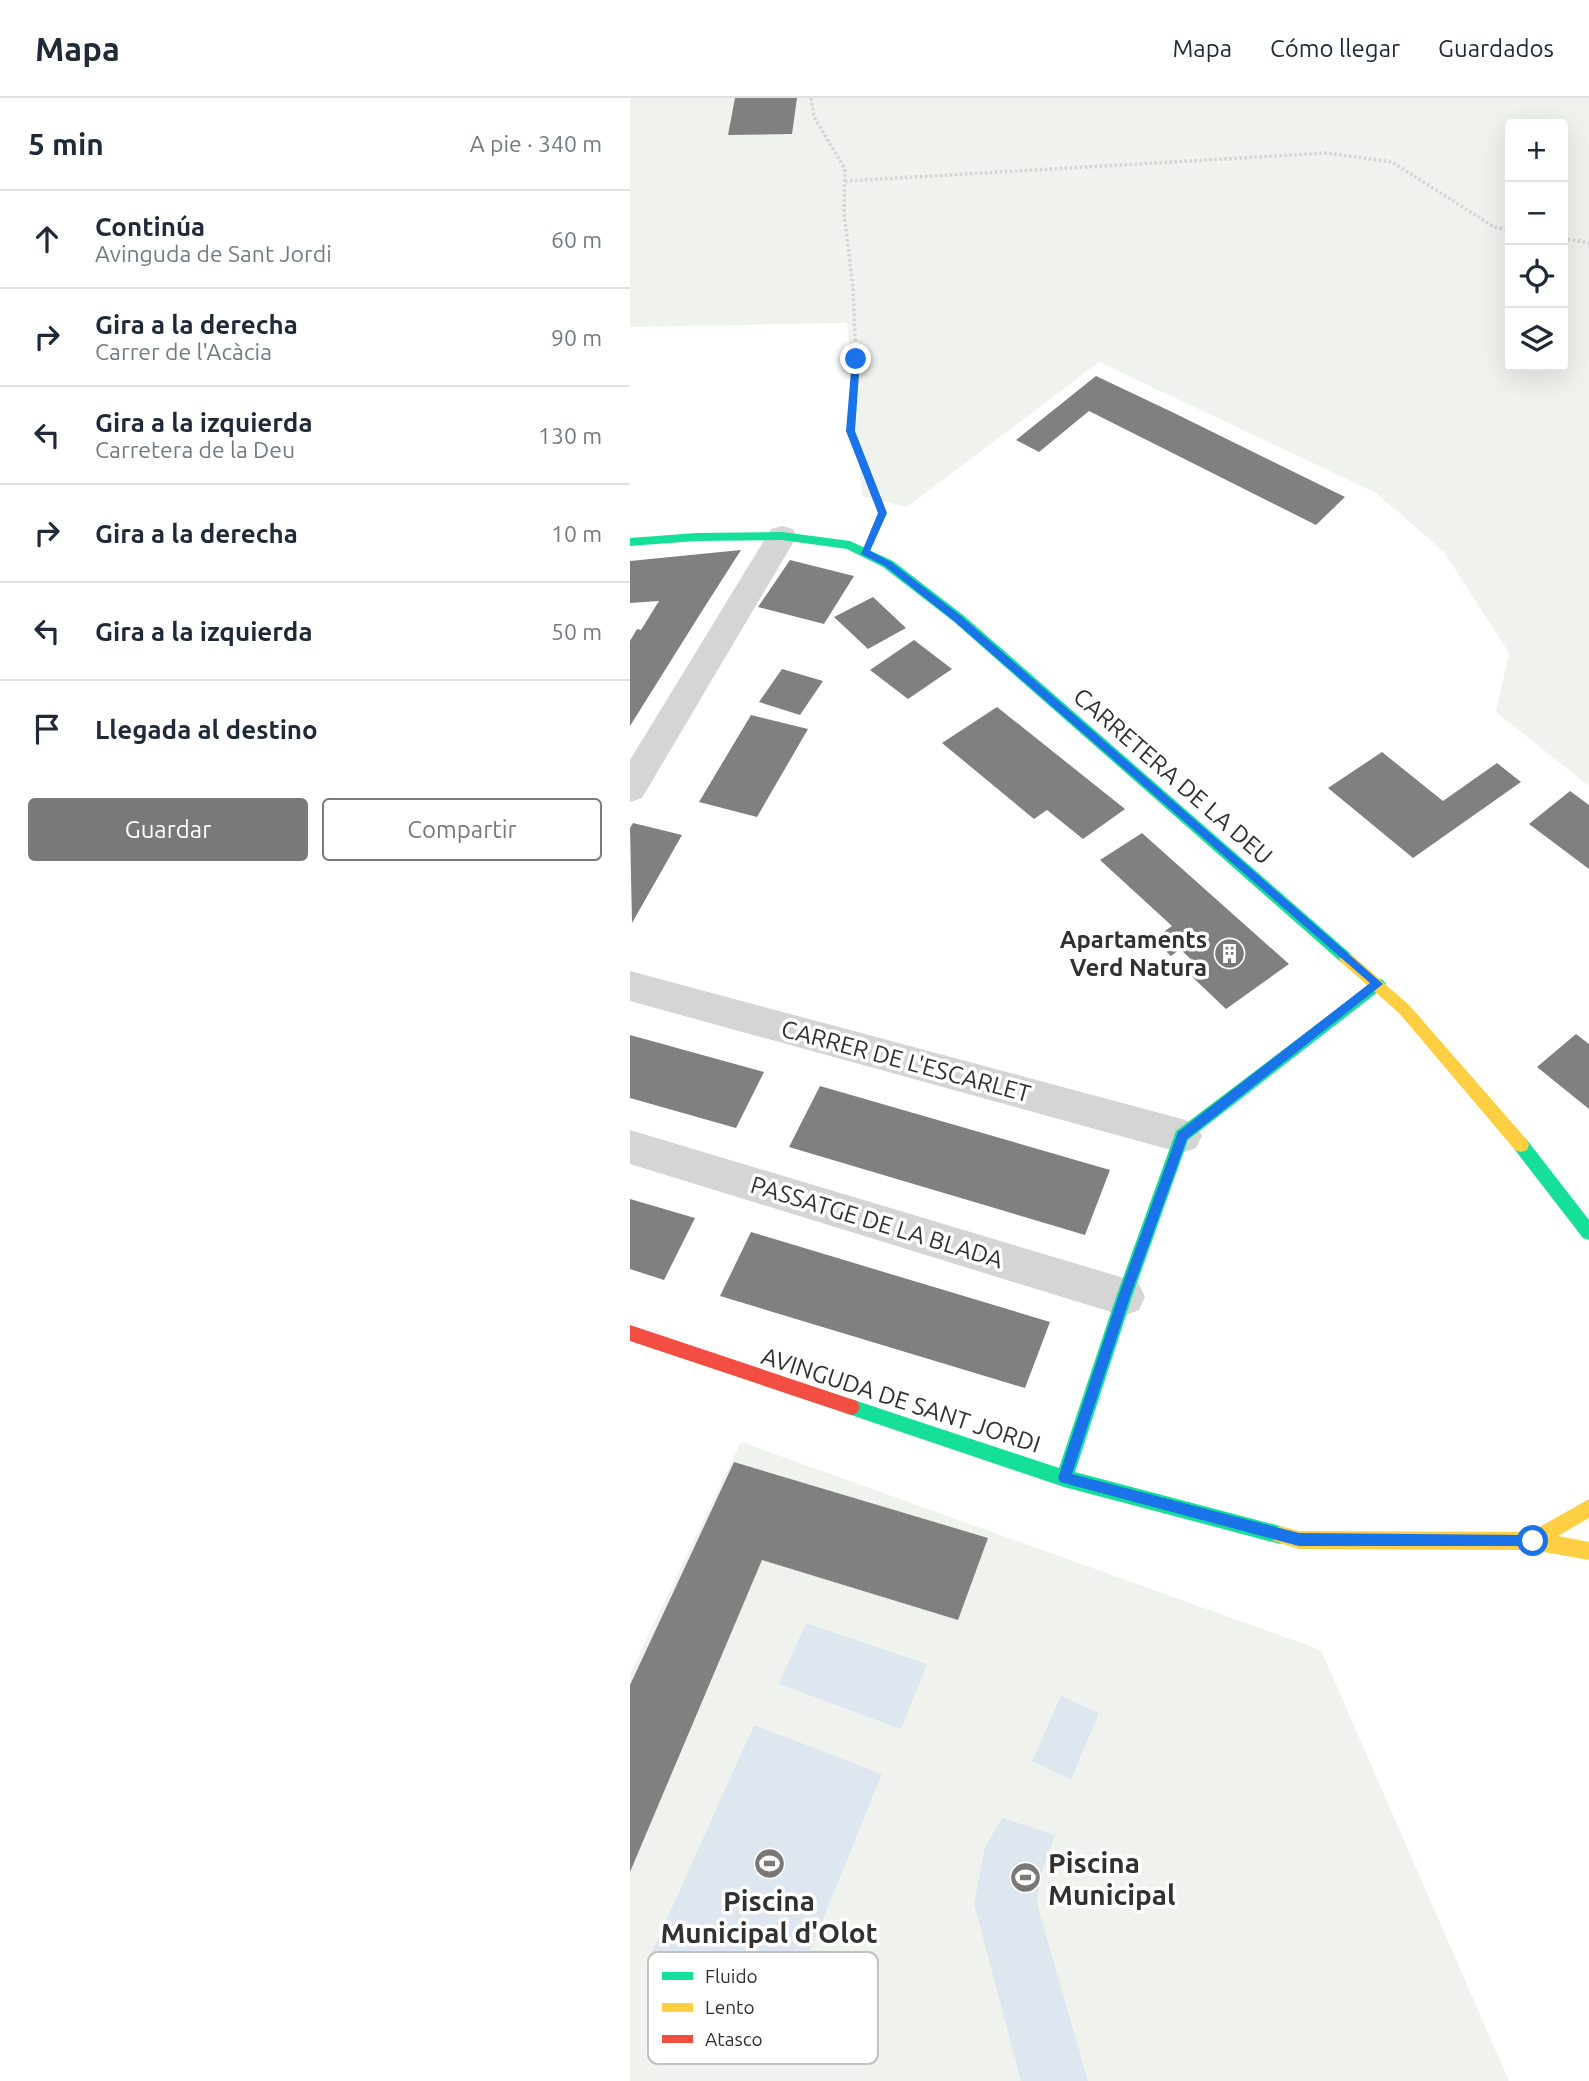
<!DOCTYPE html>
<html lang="es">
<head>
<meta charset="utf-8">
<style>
  body { margin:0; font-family:Ubuntu,sans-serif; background:#f6f6f7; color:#1f2937 }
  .controls { position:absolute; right:21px; top:21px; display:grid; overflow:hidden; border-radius:7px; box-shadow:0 7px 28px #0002 }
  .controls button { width:63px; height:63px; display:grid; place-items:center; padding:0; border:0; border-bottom:2px solid #e0e1e3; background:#fff; color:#1f2937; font:35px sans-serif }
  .stop { position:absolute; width:21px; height:21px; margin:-16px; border:5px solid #1a73e8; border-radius:50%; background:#fff }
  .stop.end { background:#1a73e8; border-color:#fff; box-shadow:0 2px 7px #0008 }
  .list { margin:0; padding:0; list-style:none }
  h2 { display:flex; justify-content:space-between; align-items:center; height:91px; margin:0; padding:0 28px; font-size:30px }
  h2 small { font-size:23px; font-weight:400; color:#747a83 }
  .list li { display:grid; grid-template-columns:46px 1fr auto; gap:21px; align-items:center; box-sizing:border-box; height:98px; padding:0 28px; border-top:2px solid #e0e1e3 }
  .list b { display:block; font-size:26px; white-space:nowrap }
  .list p { margin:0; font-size:23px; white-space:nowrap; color:#747a83 }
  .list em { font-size:23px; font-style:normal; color:#747a83 }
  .actions { display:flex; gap:14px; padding:21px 28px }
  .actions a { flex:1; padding:16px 0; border:2px solid #797979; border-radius:7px; text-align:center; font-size:24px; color:#797979 }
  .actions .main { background:#797979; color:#fff }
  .icon { flex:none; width:38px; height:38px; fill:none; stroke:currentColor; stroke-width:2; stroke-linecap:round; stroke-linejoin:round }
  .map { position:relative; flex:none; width:959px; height:1983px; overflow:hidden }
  header { display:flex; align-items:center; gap:42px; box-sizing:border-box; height:98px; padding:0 35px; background:#fff; border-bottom:2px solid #e0e1e3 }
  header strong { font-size:33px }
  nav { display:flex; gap:38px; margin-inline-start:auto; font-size:24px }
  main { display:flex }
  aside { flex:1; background:#fff }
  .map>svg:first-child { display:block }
  .green { fill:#f0f3ed; fill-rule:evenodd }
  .water { fill:#dee7f0 }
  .building { fill:#808080 }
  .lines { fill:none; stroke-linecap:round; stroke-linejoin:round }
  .path { stroke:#d4d4d4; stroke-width:3.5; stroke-dasharray:2.5 2.5; stroke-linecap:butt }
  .street { fill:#d5d5d5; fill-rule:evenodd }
  .fast { fill:#16e098; fill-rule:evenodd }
  .slow { fill:#ffcf43; fill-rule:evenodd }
  .jam { fill:#f24e42; fill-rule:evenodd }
  .route { fill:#1a73e8 }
  .labels { text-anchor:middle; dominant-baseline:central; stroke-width:7; stroke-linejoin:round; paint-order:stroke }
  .street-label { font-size:24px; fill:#313131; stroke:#fff }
  .poi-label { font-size:24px; font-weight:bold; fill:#313131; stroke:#fff; text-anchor:end }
  .near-poi-label { font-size:28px; font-weight:bold; fill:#313131; stroke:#fff; text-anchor:start }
  .key { fill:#fff; stroke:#c1c1c1; stroke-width:2 }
  .key-label { font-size:19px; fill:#313131 }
</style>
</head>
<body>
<header>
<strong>Mapa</strong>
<nav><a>Mapa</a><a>Cómo llegar</a><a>Guardados</a></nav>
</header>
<main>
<aside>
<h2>5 min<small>A pie · 340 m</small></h2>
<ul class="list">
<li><svg class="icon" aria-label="ahead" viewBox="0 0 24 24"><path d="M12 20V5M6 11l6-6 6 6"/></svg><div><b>Continúa</b><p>Avinguda de Sant Jordi</p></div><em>60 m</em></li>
<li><svg class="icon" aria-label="right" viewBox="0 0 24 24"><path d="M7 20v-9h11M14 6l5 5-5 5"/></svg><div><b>Gira a la derecha</b><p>Carrer de l'Acàcia</p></div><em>90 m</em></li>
<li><svg class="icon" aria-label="left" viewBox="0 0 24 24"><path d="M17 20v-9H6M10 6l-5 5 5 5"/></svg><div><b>Gira a la izquierda</b><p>Carretera de la Deu</p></div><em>130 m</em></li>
<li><svg class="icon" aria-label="right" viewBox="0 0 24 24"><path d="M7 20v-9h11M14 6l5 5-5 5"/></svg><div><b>Gira a la derecha</b></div><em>10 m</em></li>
<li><svg class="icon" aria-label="left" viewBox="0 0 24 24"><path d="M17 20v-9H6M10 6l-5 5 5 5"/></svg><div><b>Gira a la izquierda</b></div><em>50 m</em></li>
<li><svg class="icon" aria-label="arrive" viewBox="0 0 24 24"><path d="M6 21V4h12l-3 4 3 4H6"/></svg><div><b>Llegada al destino</b></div></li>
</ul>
<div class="actions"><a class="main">Guardar</a><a>Compartir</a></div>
</aside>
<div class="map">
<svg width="959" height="1983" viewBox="0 0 959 1983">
  <rect width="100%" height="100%" fill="#fff"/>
  <!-- green -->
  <path class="green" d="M0,0H959V688L866,614L879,555L814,454L746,395L469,264L277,409L232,398L217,225L0,229ZM880,26H933V268H880Z
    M111,1344L691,1552L879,1983H0V1576Z"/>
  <!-- water -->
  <path class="water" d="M176,1525L297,1566L271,1631L149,1586Z
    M431,1598L469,1615L441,1682L402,1663Z
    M124,1627L252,1676L157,1910L22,1854Z
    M372,1720L425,1737L409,1782L407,1806L458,1983H391L344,1806L355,1749Z"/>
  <!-- building -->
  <path class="building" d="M105,0H167L162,36L98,37Z
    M466,278L542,314L715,399L686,427L459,313L409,354L386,342Z
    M111,452L72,513L0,628V543L7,531L11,532L29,503L0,505V463Z
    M160,462L224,478L194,526L128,509Z
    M243,499L276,530L238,551L204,519Z
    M284,542L322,571L278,601L240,572Z
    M152,571L193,583L170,617L129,604Z
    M367,609L406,640L495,711L453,741L417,712L404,721L312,645Z
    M121,617L178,631L127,719L69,704Z
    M752,654L813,703L867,665L891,684L783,760L698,690Z
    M940,693L959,707V771L899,726Z
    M3,725L52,737L2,825L0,730Z
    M512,735L587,802L659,866L596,911L556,873L566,866L550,851L541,858L523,841L542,828L470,762Z
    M946,936L959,946V1011L907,969Z
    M0,937L134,974L106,1030L0,1000Z
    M190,988L480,1072L455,1137L159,1049Z
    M0,1101L65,1120L34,1182L0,1171Z
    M121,1134L420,1224L395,1290L90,1198Z
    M104,1364L358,1440L328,1522L132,1462L0,1774V1587Z"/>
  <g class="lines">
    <!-- path -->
    <path class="path" d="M181,0L184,19L215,71L214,114L223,190L226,261L220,333L252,415L248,424
      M215,83L697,55L762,64L864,129L880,132
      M933,140L959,145"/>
    <!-- street -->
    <path class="street" d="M152,428L163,431L167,438L12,700L0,704V662L141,431Z
      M0,873L552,1021L566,1026L572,1038L566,1050L552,1055L0,903Z
      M0,1032L494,1180L509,1186L515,1199L509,1212L494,1218L0,1066Z"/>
    <!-- fast -->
    <path class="fast" d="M152,434L220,443L263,463L333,517L722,857L725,861L722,865H712L323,523L253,469L217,451L152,442L66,443L0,448V440L66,435Z
      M748,880L753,882L756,886L753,890L558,1042L502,1199L445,1374L650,1428L656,1431L659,1437L656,1443L650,1446L434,1389L215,1315L212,1309L215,1303L221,1301L429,1370L486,1199L546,1033Z
      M891,1040L897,1042L959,1122V1142L953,1140L885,1052L883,1047L885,1042Z"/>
    <!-- slow -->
    <path class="slow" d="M717,855L722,857L779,907L897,1042L899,1047L897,1052L891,1054L885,1052L769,915L712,865L709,861Z
      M959,1401V1420L928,1438L959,1444V1462L903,1452L669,1451L644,1443L641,1437L644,1431L650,1428L669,1433L901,1434Z"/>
    <!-- jam -->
    <path class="jam" d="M0,1227L221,1301L227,1303L230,1309L227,1315L221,1317L0,1243Z"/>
  </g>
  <!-- route -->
  <path class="route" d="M226,258L230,261L225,333L257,415L240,453L261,464L331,518L753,886L557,1041L500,1199L442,1376L669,1435L903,1437L908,1439V1448H669L430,1384L428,1380L488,1199L548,1034L740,885L324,523L255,468L231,456L248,415L216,333L222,261Z"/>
  <!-- icons -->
  <defs>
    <symbol id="building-disc" viewBox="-11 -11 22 22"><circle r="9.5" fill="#797979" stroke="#fff"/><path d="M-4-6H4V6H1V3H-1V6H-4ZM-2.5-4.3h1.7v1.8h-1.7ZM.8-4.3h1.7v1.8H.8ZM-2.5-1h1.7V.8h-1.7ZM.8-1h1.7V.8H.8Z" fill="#fff"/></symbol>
    <symbol id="stadium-disc" viewBox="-11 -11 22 22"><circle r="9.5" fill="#797979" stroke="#fff"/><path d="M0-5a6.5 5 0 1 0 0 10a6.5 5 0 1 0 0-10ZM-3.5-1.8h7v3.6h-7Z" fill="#fff"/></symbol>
  </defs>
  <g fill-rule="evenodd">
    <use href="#building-disc" x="582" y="838" width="35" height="35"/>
    <use href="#stadium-disc" x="122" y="1748" width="35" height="35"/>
    <use href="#stadium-disc" x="378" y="1762" width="35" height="35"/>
  </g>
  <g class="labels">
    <!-- street labels -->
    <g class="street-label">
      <text transform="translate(543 678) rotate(41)">CARRETERA DE LA DEU</text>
      <text transform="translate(276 963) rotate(15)">CARRER DE L'ESCARLET</text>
      <text transform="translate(247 1124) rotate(17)">PASSATGE DE LA BLADA</text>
      <text transform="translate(271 1302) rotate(18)">AVINGUDA DE SANT JORDI</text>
    </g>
    <!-- poi labels -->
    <g class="poi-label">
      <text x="577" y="841">Apartaments<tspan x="577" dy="28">Verd Natura</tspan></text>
    </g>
    <!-- near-poi labels -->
    <g class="near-poi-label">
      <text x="418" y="1764">Piscina<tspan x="418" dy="32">Municipal</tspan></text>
      <text x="139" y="1802" text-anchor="middle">Piscina<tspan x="139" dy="32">Municipal d'Olot</tspan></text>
    </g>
  </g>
  <!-- legend -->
  <rect x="18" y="1854" width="230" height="112" rx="10" class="key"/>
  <rect x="32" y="1874" width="31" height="8" fill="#16e098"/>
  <rect x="32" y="1905" width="31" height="9" fill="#ffcf43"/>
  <rect x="32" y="1937" width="31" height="8" fill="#f24e42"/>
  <g class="key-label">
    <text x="75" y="1885">Fluido</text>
    <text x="75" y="1916">Lento</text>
    <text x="75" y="1948">Atasco</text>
  </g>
</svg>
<div class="controls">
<button>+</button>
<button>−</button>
<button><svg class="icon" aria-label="locate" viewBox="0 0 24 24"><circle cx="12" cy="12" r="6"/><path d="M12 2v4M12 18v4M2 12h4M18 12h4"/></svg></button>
<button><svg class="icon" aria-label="layers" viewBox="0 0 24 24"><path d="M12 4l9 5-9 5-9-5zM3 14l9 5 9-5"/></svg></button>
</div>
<div class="stop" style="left:903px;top:1443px"></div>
<div class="stop end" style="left:226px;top:261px"></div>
</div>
</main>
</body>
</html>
